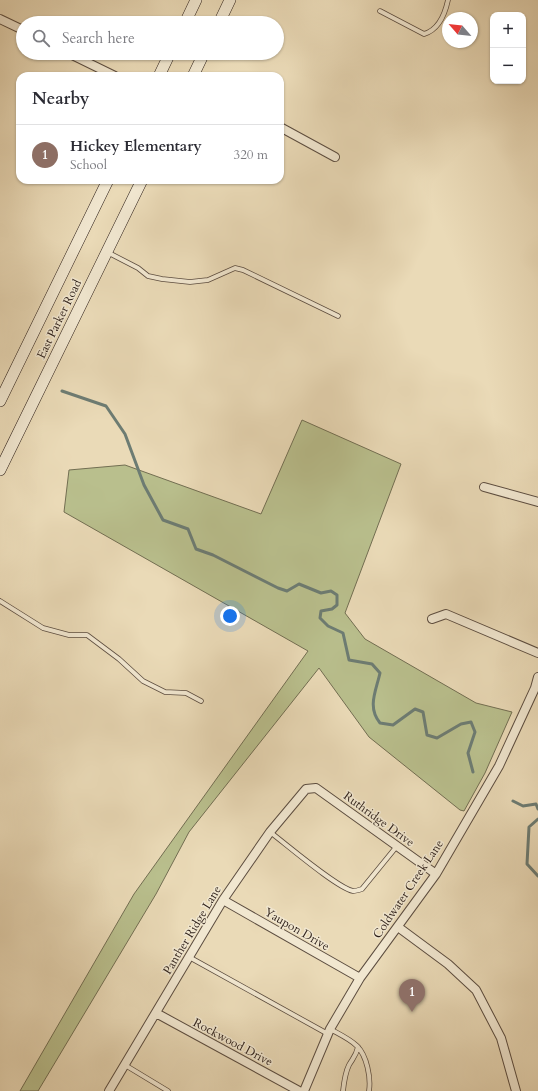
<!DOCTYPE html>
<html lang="en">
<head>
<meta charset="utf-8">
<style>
  body { margin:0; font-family:Cardo,serif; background:#f2f2f3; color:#2b2b33 }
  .controls { position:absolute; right:12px; top:12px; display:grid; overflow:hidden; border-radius:8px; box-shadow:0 1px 3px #0004 }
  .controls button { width:36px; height:36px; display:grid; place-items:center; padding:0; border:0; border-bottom:1px solid #e1e1e2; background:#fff; color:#2b2b33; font:20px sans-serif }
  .compass { position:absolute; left:442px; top:12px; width:36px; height:36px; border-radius:50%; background:#fff; box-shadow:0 1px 3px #0004; rotate:298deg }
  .you { position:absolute; left:230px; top:616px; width:14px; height:14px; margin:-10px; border:3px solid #fff; border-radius:50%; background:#1a73e8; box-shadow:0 0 0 6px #1a73e833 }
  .badge { display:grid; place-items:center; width:26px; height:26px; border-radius:50%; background:#8f2418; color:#fff; font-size:13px; font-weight:700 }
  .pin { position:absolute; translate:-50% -33px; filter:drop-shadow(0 1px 2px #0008) }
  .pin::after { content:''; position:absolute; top:21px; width:14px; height:12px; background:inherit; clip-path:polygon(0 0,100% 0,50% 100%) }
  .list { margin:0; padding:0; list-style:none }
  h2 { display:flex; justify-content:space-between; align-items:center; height:52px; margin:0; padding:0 16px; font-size:17px }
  h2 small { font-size:13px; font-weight:400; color:#7c7c81 }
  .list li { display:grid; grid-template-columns:26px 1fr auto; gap:12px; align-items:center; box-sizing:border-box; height:60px; padding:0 16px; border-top:1px solid #e1e1e2 }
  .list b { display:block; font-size:15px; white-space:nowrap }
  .list p { margin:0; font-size:13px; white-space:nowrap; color:#7c7c81 }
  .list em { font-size:13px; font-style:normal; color:#7c7c81 }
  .icon { flex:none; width:22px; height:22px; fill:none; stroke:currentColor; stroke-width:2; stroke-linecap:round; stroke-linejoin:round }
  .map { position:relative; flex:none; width:538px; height:1091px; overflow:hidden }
  .search { position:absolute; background:#fff; box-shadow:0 1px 3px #0004; left:16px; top:16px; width:268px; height:44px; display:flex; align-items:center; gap:10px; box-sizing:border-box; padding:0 14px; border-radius:22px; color:#7c7c81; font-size:15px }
  .panel { position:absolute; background:#fff; box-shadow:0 1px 3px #0004; left:16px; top:72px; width:268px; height:112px; border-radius:12px }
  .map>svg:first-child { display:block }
  .green { fill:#b9bf8d; stroke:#726e52 }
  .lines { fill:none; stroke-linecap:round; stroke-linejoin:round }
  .stream { stroke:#6d7c73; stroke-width:3 }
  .service-casing { stroke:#5c4d40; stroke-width:5.5 }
  .minor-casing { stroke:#5c4d40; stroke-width:10 }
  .secondary-casing { stroke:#2c1e18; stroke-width:12 }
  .service { stroke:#f1e7d0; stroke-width:4 }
  .minor { stroke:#f1e7d0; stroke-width:8 }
  .secondary { stroke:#f1e7d0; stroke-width:11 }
  .labels { text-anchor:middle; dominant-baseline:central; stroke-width:3; stroke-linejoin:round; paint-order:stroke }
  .street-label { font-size:12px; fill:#2c1e18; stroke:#f1e7d0 }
</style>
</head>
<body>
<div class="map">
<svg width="538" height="1091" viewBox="0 0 538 1091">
  <rect width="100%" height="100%" fill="#eadab7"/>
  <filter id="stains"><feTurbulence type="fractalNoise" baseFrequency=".005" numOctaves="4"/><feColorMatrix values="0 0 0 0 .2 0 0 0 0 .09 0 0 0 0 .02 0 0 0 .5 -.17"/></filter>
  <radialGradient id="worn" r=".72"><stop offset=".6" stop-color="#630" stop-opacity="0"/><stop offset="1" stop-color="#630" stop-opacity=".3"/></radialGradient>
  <!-- green -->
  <path class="green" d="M302,420L401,464L345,613L365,639L476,703L512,712L485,773L464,811L460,810L369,737L319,668L189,832L156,894L38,1091H20L134,894L308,651L64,512L69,470L125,465L261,514Z"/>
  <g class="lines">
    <!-- stream -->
    <path class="stream" d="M62,391L106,406L125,434L144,485L163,520L188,529L196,549L213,555L278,588L287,591L299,584L321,593L331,591L337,595V605L332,609L321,611L320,618L328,626L343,633L349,660L372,664L380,673C376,691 367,707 380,723L393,725L415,709L423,712L427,735L437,738L461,724L471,722L475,732L468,753L473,772
      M513,801L523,806L536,804L538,809
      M538,819L529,827L527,864L538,876"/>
    <defs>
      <path id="service" d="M380,11L424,34C438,30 445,14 448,0
        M107,252L138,268L148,276L162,279L190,282L208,280L235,268L243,270L338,316
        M0,601L43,628L69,635H87L119,659L143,681L165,692L186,693L201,701
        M270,832C286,844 337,888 353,891C356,891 359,890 362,889L397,846
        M189,957L328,1034
        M330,1029C339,1034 350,1039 357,1046C367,1056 371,1078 369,1091
        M125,1065L168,1091
        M343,1091C344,1082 345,1073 349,1065C353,1058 356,1056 358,1047"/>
      <path id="minor" d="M0,19L23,30
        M68,53L115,76
        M280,127L335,157
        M484,487L538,502
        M432,619L446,614L538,653
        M223,900L360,978
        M398,927L448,964L476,990L501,1038L516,1091
        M156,1013L299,1091
        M109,1091L223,900L270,832L306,789L316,788L436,874
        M304,1091L330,1029L360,978L436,874L499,766L535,688L538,677"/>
      <path id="secondary" d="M185,23L196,0
        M219,23L230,0
        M159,76L170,53
        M193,76L204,53
        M0,401L108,180
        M0,470L142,180"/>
    </defs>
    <!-- service casing -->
    <use href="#service" class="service-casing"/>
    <!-- minor casing -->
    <use href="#minor" class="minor-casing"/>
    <!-- secondary casing -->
    <use href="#secondary" class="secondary-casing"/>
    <!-- service -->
    <use href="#service" class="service"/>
    <!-- minor -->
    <use href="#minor" class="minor"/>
    <!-- secondary -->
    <use href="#secondary" class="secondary"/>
  </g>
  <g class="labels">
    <!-- street labels -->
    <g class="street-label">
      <text transform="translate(59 319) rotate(-64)">East Parker Road</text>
      <text transform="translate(379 819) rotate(36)">Ruthridge Drive</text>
      <text transform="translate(408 889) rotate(-56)">Coldwater Creek Lane</text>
      <text transform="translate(297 929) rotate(30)">Yaupon Drive</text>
      <text transform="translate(192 930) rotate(-59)">Panther Ridge Lane</text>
      <text transform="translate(233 1042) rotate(28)">Rockwood Drive</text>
    </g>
  </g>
  <rect width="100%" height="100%" filter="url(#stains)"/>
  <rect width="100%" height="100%" fill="url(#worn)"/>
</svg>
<div class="controls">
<button>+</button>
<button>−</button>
</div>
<svg class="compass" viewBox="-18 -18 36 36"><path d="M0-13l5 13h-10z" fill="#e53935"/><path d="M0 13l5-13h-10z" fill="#7c7c81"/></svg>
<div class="you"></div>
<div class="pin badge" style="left:412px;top:1012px;background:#8d6e63">1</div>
<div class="search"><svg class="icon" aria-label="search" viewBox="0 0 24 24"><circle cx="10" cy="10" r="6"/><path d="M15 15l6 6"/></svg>Search here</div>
<section class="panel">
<h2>Nearby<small></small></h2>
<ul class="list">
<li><span class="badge" style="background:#8d6e63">1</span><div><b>Hickey Elementary</b><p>School</p></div><em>320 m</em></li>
</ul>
</section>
</div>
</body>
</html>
